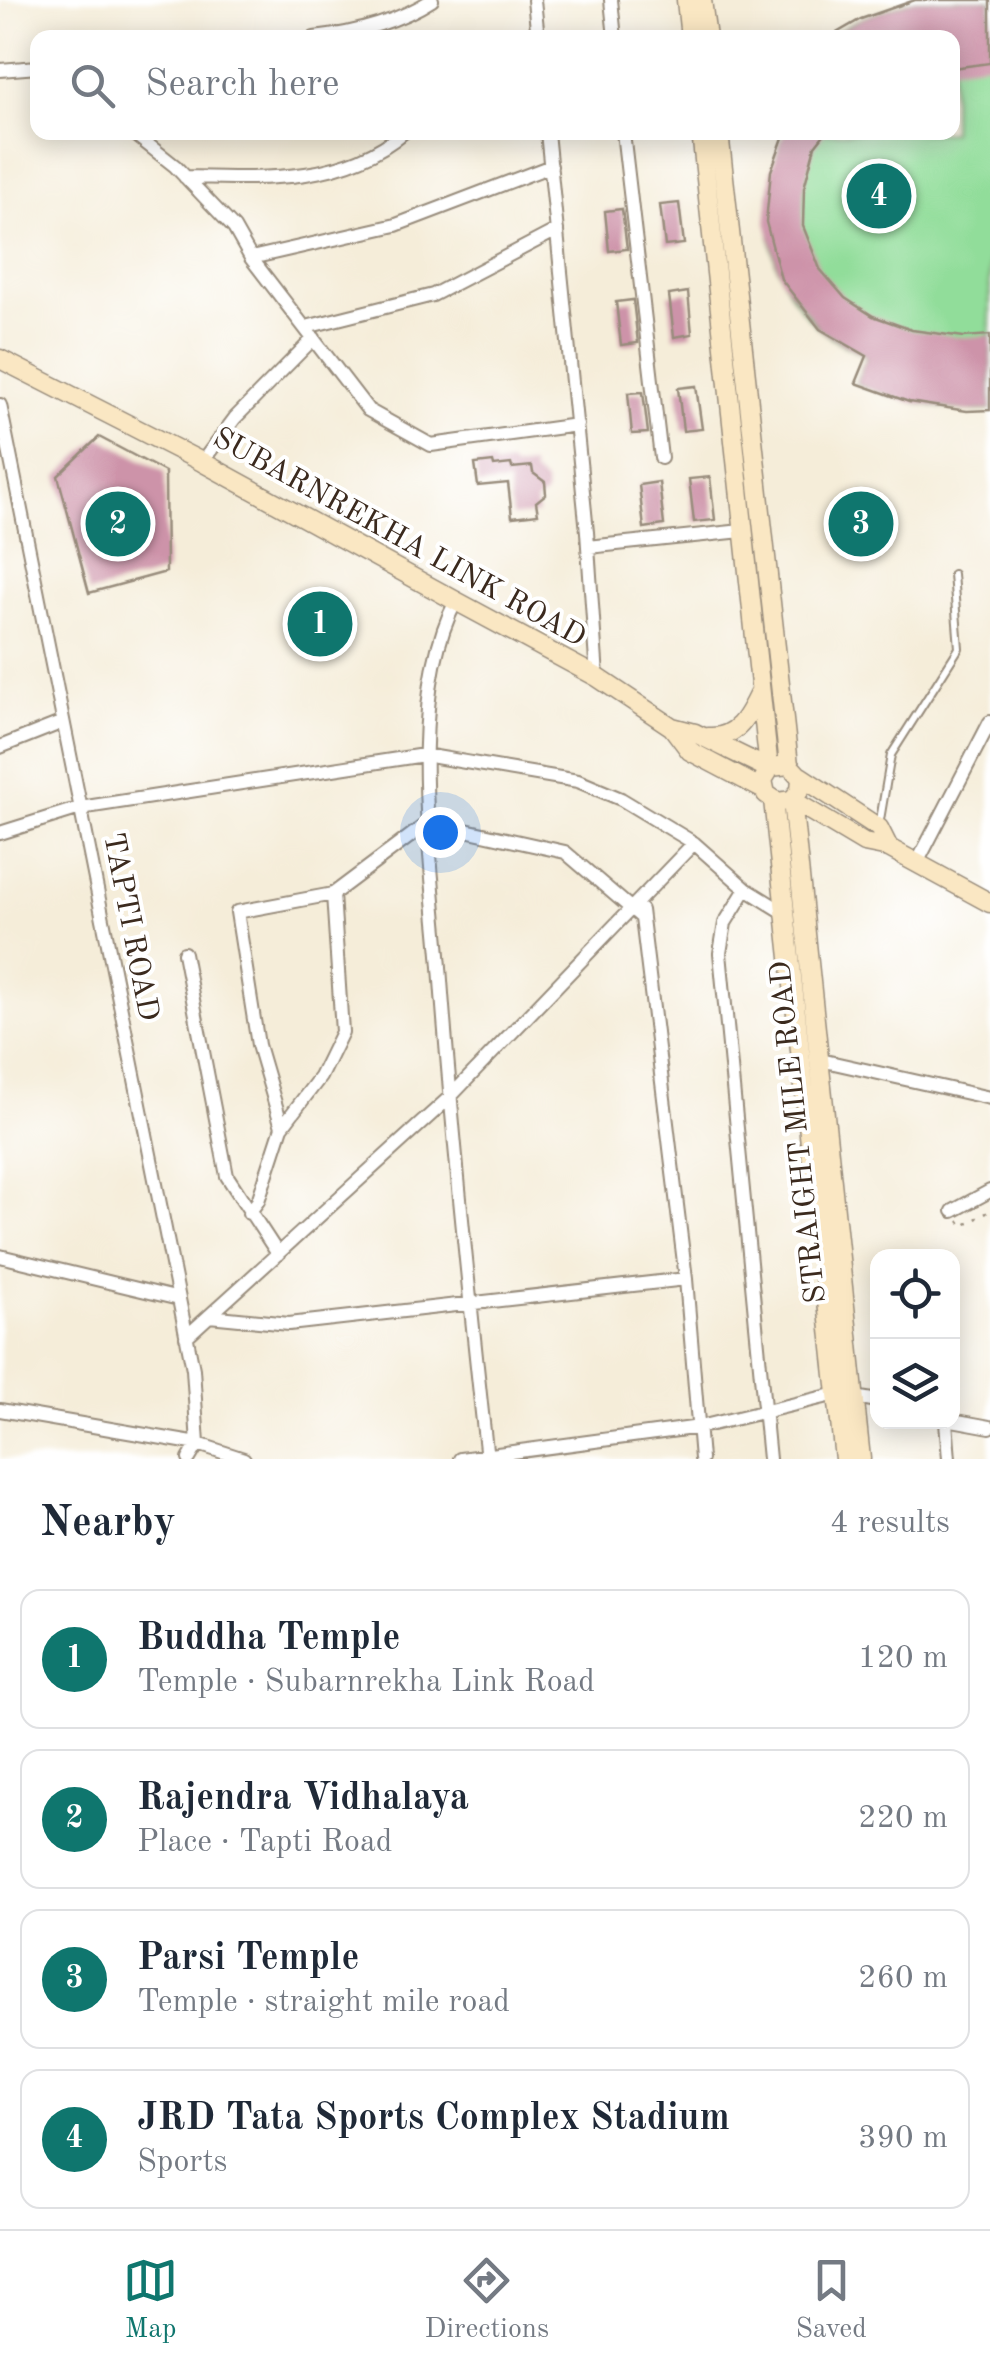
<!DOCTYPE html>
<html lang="en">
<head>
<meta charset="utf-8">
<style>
  body { margin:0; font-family:"Old Standard TT",serif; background:#f6f6f7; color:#1f2937 }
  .controls { position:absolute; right:30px; bottom:30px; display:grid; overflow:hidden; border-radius:20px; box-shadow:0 5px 25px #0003 }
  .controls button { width:90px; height:90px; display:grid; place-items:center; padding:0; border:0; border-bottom:2px solid #e0e1e3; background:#fff; color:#1f2937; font:50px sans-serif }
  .you { position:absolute; left:440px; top:832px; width:35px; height:35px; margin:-25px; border:8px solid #fff; border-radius:50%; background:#1a73e8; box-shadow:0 0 0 15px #1a73e833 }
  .badge { display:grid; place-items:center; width:65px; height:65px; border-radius:50%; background:#0f766e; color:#fff; font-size:32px; font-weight:700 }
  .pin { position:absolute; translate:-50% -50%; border:5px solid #fff; box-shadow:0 2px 10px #0006 }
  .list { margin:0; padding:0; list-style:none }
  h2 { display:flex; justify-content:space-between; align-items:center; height:130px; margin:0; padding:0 40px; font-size:42px }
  h2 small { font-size:32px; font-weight:400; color:#747a83 }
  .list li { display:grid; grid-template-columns:65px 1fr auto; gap:30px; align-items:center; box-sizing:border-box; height:140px; margin:0 20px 20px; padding:0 20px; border:2px solid #e0e1e3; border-radius:20px }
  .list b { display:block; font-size:38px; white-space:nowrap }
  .list p { margin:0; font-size:32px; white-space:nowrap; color:#747a83 }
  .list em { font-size:32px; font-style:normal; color:#747a83 }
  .icon { flex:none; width:55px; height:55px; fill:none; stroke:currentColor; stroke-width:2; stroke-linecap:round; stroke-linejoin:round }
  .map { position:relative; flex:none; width:990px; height:1459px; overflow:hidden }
  .search { position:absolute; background:#fff; box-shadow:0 5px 25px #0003; left:30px; right:30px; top:30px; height:110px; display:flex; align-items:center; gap:25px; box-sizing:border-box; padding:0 35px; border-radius:20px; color:#747a83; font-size:38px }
  .sheet { height:770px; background:#fff }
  nav { display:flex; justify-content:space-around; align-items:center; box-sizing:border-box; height:140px; border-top:2px solid #e0e1e3; background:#fff; font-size:28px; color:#747a83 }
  nav a { display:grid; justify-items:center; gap:5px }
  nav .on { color:#0f766e }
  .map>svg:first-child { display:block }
  .green { fill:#91dd9a; stroke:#66845c; stroke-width:2.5 }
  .building { fill:#cd93a9 }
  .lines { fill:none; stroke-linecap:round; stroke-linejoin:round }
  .lane-casing { stroke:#988c7c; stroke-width:10 }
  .street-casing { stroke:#988c7c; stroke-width:16 }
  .secondary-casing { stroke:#988c7c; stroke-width:21 }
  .path { stroke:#988c7c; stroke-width:2.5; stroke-dasharray:2.5 8; stroke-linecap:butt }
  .lane { stroke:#fff; stroke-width:6 }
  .street { stroke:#fff; stroke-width:12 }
  .secondary { stroke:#fae7c3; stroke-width:18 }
  .labels { text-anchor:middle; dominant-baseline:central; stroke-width:8; stroke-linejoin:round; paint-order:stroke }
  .street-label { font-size:30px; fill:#3b2a1e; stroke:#fff }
</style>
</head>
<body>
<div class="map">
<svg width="990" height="1459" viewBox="0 0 990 1459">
  <rect width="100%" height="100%" fill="#fff"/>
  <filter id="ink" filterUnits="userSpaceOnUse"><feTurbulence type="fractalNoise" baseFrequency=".01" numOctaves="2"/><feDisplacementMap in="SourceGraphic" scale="20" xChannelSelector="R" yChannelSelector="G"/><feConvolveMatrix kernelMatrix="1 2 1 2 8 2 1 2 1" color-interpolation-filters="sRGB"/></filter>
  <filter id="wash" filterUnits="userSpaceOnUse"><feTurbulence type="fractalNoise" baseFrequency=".0048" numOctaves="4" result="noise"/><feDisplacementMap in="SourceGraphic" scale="40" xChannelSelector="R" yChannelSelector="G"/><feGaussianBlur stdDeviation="2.25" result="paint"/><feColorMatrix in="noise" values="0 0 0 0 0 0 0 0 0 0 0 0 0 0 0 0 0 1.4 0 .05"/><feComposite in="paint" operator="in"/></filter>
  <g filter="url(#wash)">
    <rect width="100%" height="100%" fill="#f5edd9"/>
    <!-- green -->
    <path class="green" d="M915,0H990V410C943,413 900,399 856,383L867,356C852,347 831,340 819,328C761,275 759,201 785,133L952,132V38L828,37L861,19Z"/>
    <g id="blocks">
      <!-- building -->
      <path class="building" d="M915,0H990V63L952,68V38H828L861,19Z
        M785,132H826L815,146L804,188L803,226L820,269L845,298L873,316L912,330L964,337L990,335V410L967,411L909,402L856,383L867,356L820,329L781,279L766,222L771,171Z
        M679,203L684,244L665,246L660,205Z
        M622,209L627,249L609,251L605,211Z
        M688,292L692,334L674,337L669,295Z
        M633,300L638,343L621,345L616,302Z
        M696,386L702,429L683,431L678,388Z
        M643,392L648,433L632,434L628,393Z
        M99,437L165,472L166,572L89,593L58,476Z
        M493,462L494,466L511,464L512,468L532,466L533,473L545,482L546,494L536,502L538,514L512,517L508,483L478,486L475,464Z
        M710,477L715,520L694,522L689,479Z
        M659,482L664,525L644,528L639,485Z"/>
    </g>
  </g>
  <g filter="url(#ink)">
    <use href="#blocks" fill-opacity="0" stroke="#988c7c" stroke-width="2.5"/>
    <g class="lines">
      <defs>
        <path id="lane" d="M879,826L891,755L959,648L953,574"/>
        <path id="street" d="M534,0L538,38
          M611,0L615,38
          M314,38C356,33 396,23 432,0
          M0,70L38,67
          M132,132L175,166L234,228L251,258L368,410L431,445L577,425
          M547,132L587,532L597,677
          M623,132L661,458
          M185,177C261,179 343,184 404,132
          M251,258L396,225L551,166
          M306,327L433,295L557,230
          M0,405L193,1369L198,1444L189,1459
          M202,462L235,418L314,338
          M588,547L742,531
          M456,601C405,697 432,860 440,967C452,1132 469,1295 487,1459
          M0,747L63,722
          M0,833L80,808L424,755L578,781L621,799L694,843L746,889L785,913
          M916,865L990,722
          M746,889L725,923L720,953L769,1459
          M641,910L686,1279L701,1459
          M184,953L227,1176L278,1254
          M816,1059L990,1098
          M282,1127L320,1077L342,1032L333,894
          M953,1211L990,1191
          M249,1213L258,1201L282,1127L258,1045L237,912L333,894L429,822L565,852L641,917
          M0,1256L179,1299
          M209,1316L289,1324L686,1279
          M186,1337L449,1098L694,843
          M0,1410L198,1444L244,1459
          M952,1420L990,1427
          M946,1422L949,1459
          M460,1459L700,1427L837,1394L878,1401"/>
        <path id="secondary" d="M686,0L690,38
          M702,0L707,38
          M701,132L769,769
          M719,132L789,765
          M0,359L202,462L456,601L597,677L672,727L695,733L769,769
          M672,727L690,751L764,790
          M708,737C737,739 748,716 759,693
          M800,776L879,828L889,848L990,903
          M773,800L844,1459
          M792,800L778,802L766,794L763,780L771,767L789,765L801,778L800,790L792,800L861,1459
          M792,800L864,843L889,848"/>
      </defs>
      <!-- lane casing -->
      <use href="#lane" class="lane-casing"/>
      <!-- street casing -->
      <use href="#street" class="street-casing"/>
      <!-- secondary casing -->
      <use href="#secondary" class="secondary-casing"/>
      <!-- path -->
      <path class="path" d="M959,1221L963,1226L990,1211"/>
      <!-- lane -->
      <use href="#lane" class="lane"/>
      <!-- street -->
      <use href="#street" class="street"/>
      <!-- secondary -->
      <use href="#secondary" class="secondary"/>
    </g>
  </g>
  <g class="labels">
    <!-- street labels -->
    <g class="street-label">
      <text transform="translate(399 538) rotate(29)">SUBARNREKHA LINK ROAD</text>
      <text transform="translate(130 927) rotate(79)">TAPTI ROAD</text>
      <text transform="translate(799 1132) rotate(-96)">STRAIGHT MILE ROAD</text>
    </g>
  </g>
</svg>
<div class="controls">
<button><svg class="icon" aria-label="locate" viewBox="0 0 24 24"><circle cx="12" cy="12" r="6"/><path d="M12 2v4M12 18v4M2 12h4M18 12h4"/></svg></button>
<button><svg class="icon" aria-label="layers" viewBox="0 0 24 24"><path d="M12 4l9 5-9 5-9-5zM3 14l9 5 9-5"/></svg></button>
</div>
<div class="you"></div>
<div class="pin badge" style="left:320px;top:624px">1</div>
<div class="pin badge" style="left:118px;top:524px">2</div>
<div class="pin badge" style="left:861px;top:524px">3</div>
<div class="pin badge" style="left:879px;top:196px">4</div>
<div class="search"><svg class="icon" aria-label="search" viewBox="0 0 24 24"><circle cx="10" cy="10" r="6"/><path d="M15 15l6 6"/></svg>Search here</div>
</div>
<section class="sheet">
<h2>Nearby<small>4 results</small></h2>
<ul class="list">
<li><span class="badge">1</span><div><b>Buddha Temple</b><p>Temple · Subarnrekha Link Road</p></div><em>120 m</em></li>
<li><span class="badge">2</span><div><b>Rajendra Vidhalaya</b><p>Place · Tapti Road</p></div><em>220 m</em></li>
<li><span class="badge">3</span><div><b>Parsi Temple</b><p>Temple · straight mile road</p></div><em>260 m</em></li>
<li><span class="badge">4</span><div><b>JRD Tata Sports Complex Stadium</b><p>Sports</p></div><em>390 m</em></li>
</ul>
</section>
<nav>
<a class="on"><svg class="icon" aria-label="map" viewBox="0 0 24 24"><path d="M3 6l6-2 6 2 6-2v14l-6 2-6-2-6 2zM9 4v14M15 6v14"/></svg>Map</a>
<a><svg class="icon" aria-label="directions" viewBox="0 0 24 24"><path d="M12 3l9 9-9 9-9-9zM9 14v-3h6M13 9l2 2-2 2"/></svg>Directions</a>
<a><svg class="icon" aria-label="saved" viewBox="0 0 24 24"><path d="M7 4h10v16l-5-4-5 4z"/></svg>Saved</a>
</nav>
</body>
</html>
